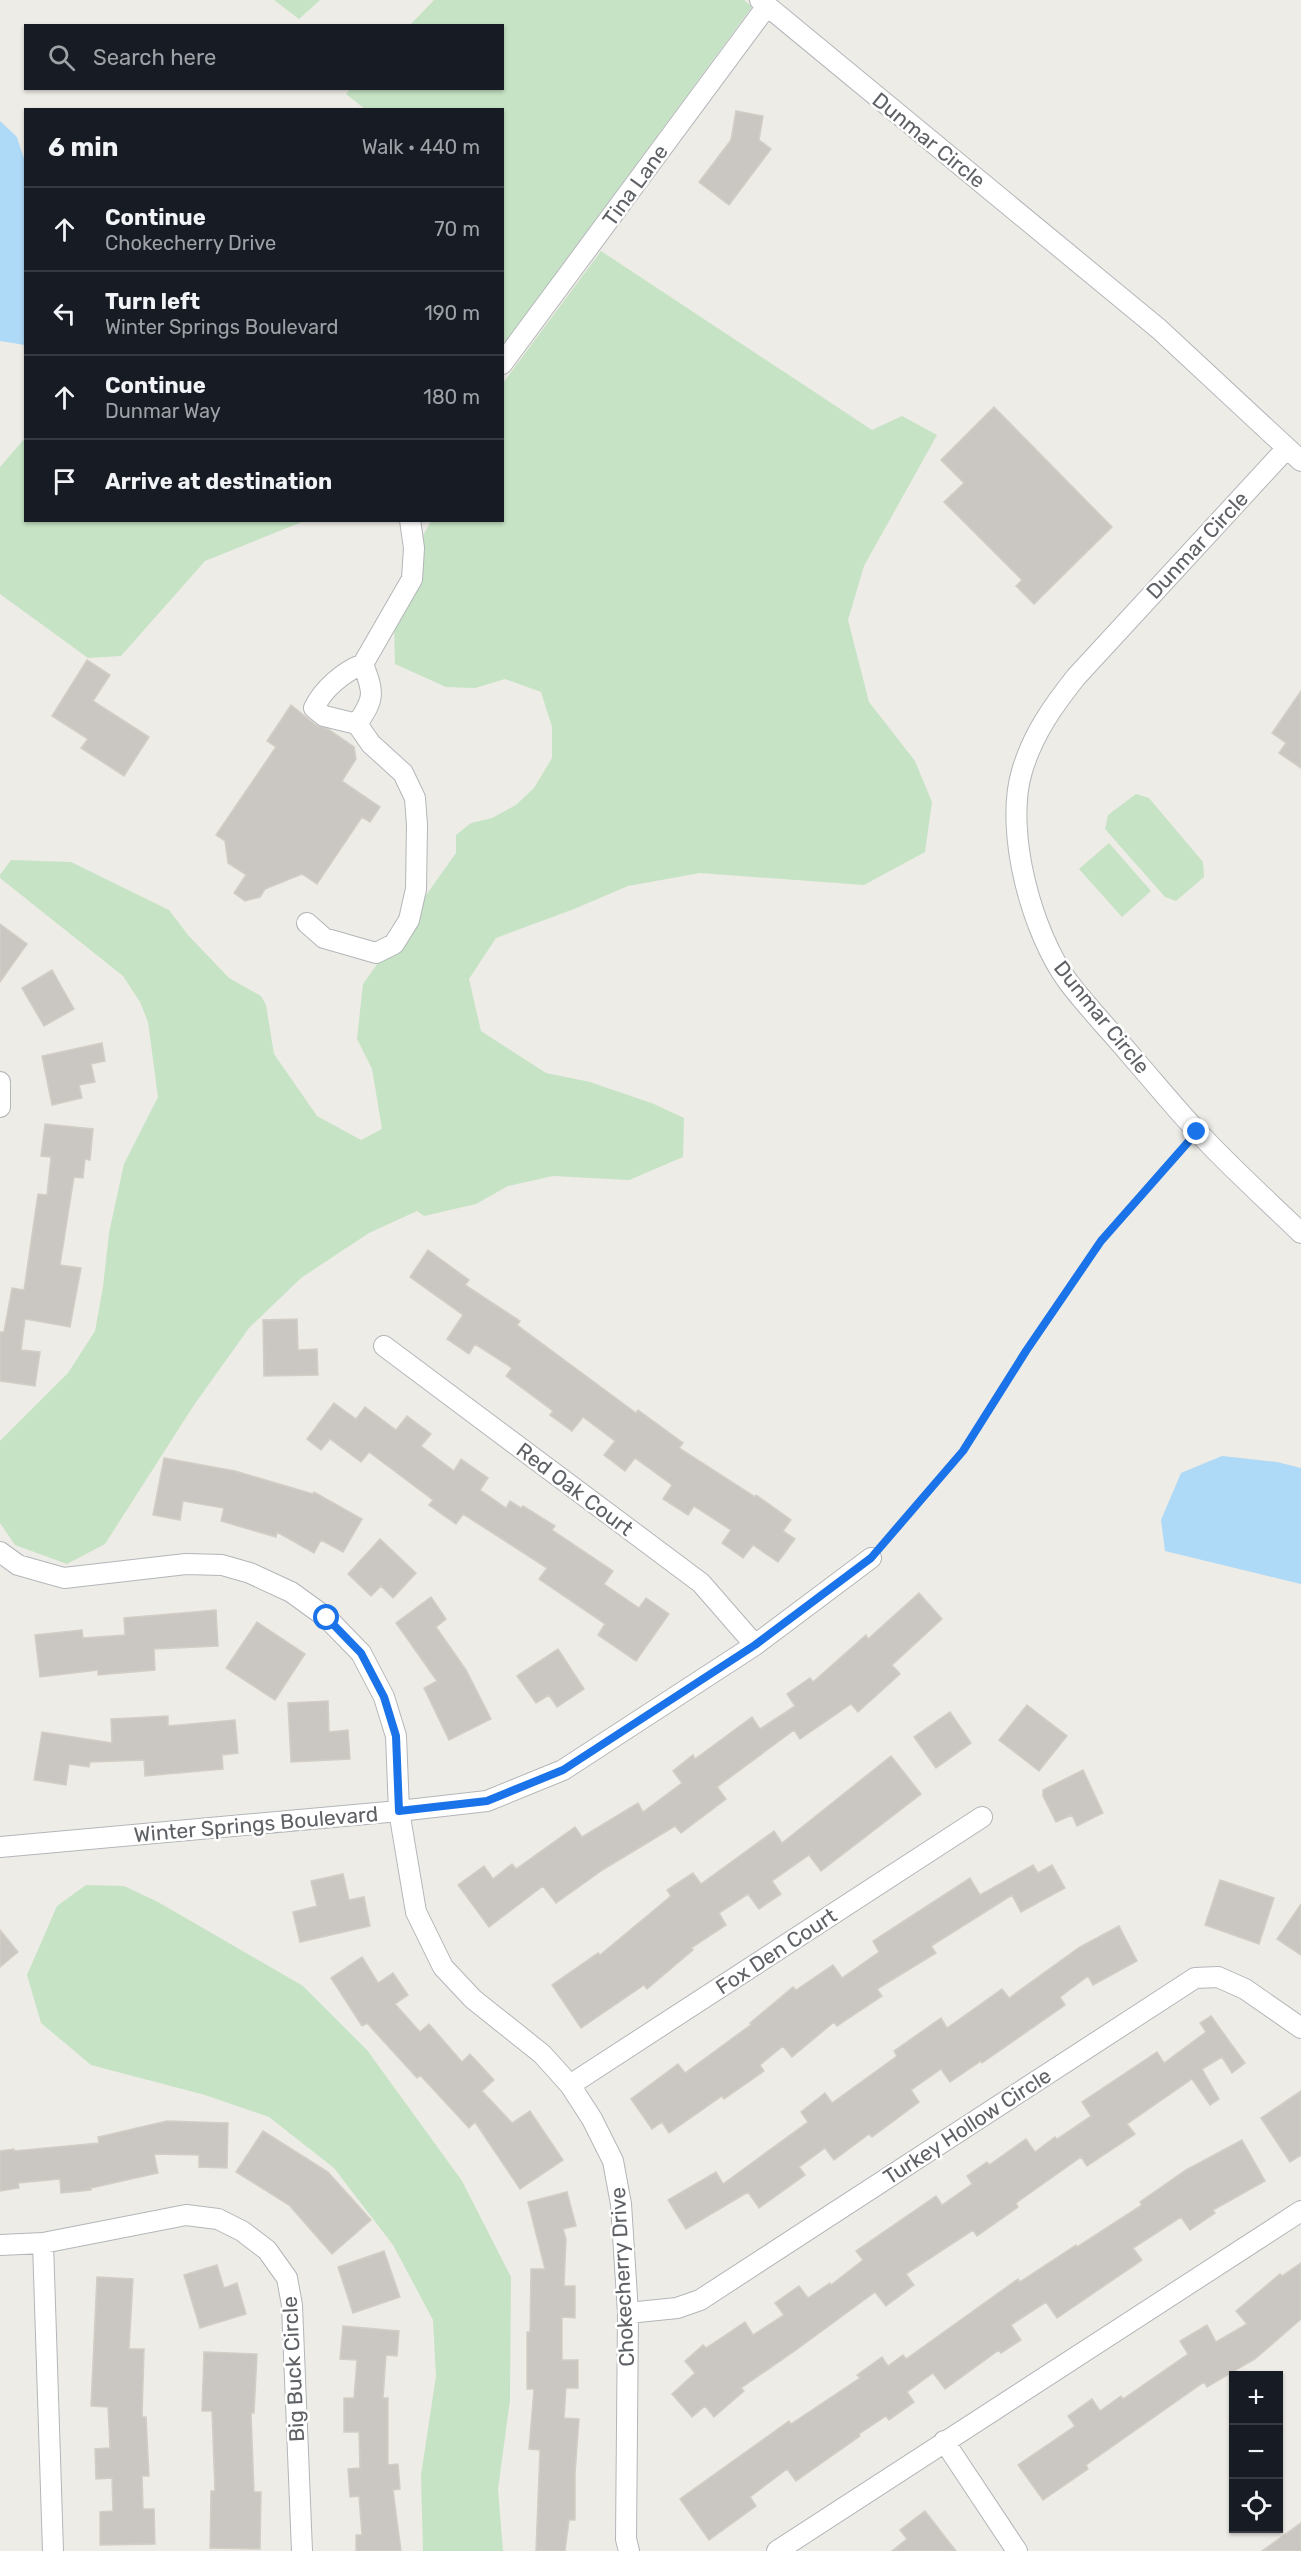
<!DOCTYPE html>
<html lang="en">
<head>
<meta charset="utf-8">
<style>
  body { margin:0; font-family:Rubik,sans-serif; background:#242831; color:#f1f3f6 }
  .controls { position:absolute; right:18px; bottom:18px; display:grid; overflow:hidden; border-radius:0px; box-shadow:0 2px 4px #0004 }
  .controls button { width:54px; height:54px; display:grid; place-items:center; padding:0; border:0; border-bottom:2px solid #363941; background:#171b24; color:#f1f3f6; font:30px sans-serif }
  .stop { position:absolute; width:18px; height:18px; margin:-14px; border:4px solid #1a73e8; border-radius:50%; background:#fff }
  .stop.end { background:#1a73e8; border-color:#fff; box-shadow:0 2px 6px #0008 }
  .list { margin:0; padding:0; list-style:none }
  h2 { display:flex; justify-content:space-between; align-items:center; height:78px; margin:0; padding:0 24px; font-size:26px }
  h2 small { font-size:20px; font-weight:400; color:#9ea1a6 }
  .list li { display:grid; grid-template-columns:39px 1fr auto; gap:18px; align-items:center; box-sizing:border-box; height:84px; padding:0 24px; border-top:2px solid #363941 }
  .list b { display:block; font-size:22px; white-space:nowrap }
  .list p { margin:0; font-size:20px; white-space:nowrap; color:#9ea1a6 }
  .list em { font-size:20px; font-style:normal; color:#9ea1a6 }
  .icon { flex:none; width:33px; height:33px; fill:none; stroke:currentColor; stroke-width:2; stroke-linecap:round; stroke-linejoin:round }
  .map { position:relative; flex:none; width:1301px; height:2551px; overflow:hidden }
  .search { position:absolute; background:#171b24; box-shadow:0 2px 4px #0004; left:24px; top:24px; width:480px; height:66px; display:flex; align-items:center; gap:15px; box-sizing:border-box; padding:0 21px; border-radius:0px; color:#9ea1a6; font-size:22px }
  .panel { position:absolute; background:#171b24; box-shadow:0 2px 4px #0004; left:24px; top:108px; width:480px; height:414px; border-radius:0px }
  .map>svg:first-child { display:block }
  .green { fill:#c6e3c5 }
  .water { fill:#aed9f7 }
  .building { fill:#cac7c2; stroke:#d2cec5; stroke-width:1.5 }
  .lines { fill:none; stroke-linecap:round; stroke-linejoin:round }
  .minor-casing { stroke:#b3b6b9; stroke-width:22 }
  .path { stroke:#9fc4a9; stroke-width:4; stroke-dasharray:6 3; stroke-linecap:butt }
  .minor { stroke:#fff; stroke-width:20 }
  .route { stroke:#1a73e8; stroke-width:8 }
  .labels { text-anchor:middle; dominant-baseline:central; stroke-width:5; stroke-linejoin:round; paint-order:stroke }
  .street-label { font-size:21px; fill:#5e6165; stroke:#fff }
</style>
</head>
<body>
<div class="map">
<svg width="1301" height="2551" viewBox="0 0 1301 2551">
  <rect width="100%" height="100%" fill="#eeece6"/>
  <!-- green -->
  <path class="green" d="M274,0H320L299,19Z
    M434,0H744L752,7L503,345L502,110L365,109L346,94L351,88H502V26L410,25Z
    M601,251L872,430L902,416L937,435L864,566L848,620L869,702L915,761L932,802L925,852L864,885L700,873L628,886L574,909L496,938L469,979L481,1031L546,1073L590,1082L654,1104L684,1118L683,1157L629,1180L553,1176L508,1186L476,1204L424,1216L417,1211L369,1233L301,1278L249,1328L194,1405L105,1544L67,1564L15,1545L0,1523V1441L68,1373L95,1331L103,1287L109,1233L124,1164L158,1097L148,1022L140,1002L123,976L0,878V875L11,860L71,862L169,910L188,935L229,978L261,996L266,1005L274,1054L317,1116L361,1140L382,1129L372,1069L357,1039L363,984L456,853V835L471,823L492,818L516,805L534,788L552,758V727L541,692L505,679L475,688L446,687L395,664L394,622L416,548L431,521L502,520L503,383Z
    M25,438L26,520L304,521L205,561L121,656L88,658L0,594V467Z
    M1136,794L1149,798L1203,862L1204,877L1176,901L1165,897L1105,829L1108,815Z
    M1109,843L1151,891L1122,917L1079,869Z
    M86,1885L124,1886L158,1902L303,1986L367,2050L462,2181L511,2277L510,2400L498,2489L503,2551H423L421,2475L436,2376L433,2320L393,2245L334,2168L269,2117L205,2095L91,2065L41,2023L27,1975L57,1906Z"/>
  <!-- water -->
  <path class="water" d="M0,121L17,137L25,162V345L0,341Z
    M1222,1456L1277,1462L1301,1468V1584L1165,1551L1161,1520L1181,1473Z"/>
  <!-- building -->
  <path class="building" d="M736,111L763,116L759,140L771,149L729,205L699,182L731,140Z
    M994,407L1112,527L1034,604L1016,586L1022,580L944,502L964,483L941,460Z
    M87,660L110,675L93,701L149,737L124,776L81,748L88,739L52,716Z
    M1301,691V768L1279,753L1286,743L1272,733Z
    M291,705L316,725L328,729L354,747L356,759L342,781L380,807L370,822L362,817L317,884L302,874L265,889L260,897L245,901L234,893L246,875L228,863L225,841L216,835L276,747L267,741Z
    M0,924L27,944L0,982Z
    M52,970L74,1009L44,1026L22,988Z
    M102,1043L105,1061L91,1064L95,1082L79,1085L82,1098L52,1105L42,1056Z
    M45,1124L93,1129L90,1160L85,1159L83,1178L74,1177L60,1265L81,1268L70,1327L25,1319L21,1350L40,1352L35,1386L0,1381V1332H4L12,1288L24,1290L38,1194L47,1195L51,1157L41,1156Z
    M428,1250L469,1280L465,1285L520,1321L517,1325L636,1413L638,1410L683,1443L679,1448L755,1497L756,1495L791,1520L783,1531L795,1539L778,1562L753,1545L743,1558L722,1543L731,1530L694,1506L688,1515L663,1499L672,1485L635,1458L625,1471L604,1455L615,1441L583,1417L572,1431L550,1415L553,1411L506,1376L512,1368L475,1344L469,1354L447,1339L463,1315L410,1277Z
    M297,1319L298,1350L317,1349L318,1375L264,1376L263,1320Z
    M334,1403L356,1419L365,1407L396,1430L407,1416L431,1434L421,1446L454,1471L461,1459L488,1478L480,1490L506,1508L510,1501L521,1508L523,1506L555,1526L552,1530L613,1571L604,1584L639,1608L646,1598L669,1614L636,1661L598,1635L605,1624L539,1579L547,1568L463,1514L456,1524L429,1505L433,1500L369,1452L361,1462L330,1439L321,1450L307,1439Z
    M164,1458L235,1471L313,1494L314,1492L362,1519L343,1552L321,1540L314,1553L277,1532L276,1537L221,1521L224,1508L183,1501L180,1520L153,1515Z
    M380,1539L416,1573L393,1598L381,1586L371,1596L348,1574Z
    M919,1593L942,1619L892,1665L900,1674L858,1712L851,1704L800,1739L794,1730L717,1787L726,1799L681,1833L675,1826L604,1869L556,1903L543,1886L489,1927L458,1885L484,1866L493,1879L512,1864L516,1869L575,1827L582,1837L638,1803L643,1812L682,1783L673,1771L693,1755L695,1759L752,1717L760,1729L795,1706L787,1694L810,1678L813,1682L866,1635L868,1639Z
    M431,1597L446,1619L436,1627L466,1670L491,1719L449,1740L424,1688L437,1681L396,1623Z
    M216,1610L218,1646L154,1649L155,1670L98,1675V1670L40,1677L35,1635L82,1630L83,1638L125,1635L124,1618Z
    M257,1622L305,1654L275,1700L226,1668Z
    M558,1649L584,1689L557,1707L549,1695L536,1703L517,1676Z
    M328,1701L329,1732L348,1730L350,1759L291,1762L288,1703Z
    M1027,1705L1067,1736L1039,1771L999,1740Z
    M950,1712L971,1743L936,1768L914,1737Z
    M168,1716V1726L235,1720L238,1753L222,1755L223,1769L145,1776L144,1760L90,1762L89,1767L69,1764L66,1785L34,1780L42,1732L112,1743L111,1719Z
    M891,1756L921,1794L821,1871L809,1855L772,1881L781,1894L759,1909L748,1894L719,1913L726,1925L691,1948L693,1950L647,1989L644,1985L581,2028L552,1985L598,1953L600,1955L671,1896L667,1890L693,1873L701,1884L774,1831L782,1843Z
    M1083,1770L1103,1813L1077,1826L1072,1815L1056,1822L1043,1796V1790Z
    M1033,1865L1038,1873L1052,1865L1065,1888L1021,1912L1012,1895L931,1946L936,1953L877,1989L882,1996L837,2026L834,2022L792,2057L783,2046L760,2065L764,2071L724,2099L722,2096L669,2133L662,2122L652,2129L631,2099L678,2064L685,2073L752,2024L750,2023L793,1987L796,1990L833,1965L842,1978L879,1952L873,1941L970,1878L980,1895Z
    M343,1874L349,1900L364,1897L370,1926L300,1942L293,1912L317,1906L311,1881Z
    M1220,1880L1274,1898L1259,1944L1205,1925Z
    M1301,1904V1955L1277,1939Z
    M1119,1926L1137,1961L1093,1985L1088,1976L1060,1997L1065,2005L982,2063L981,2061L950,2082L941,2069L911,2090L919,2102L872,2137L869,2134L834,2160L825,2148L799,2167L805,2175L759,2208L748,2192L686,2229L668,2200L716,2172L723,2184L808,2122L801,2112L825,2093L832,2103L897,2056L894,2051L941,2018L947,2028L1002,1989L1009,1998L1080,1947Z
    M0,1930L18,1952L0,1967Z
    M362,1957L378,1983L393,1973L408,1995L395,2004L420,2032L429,2024L462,2062L470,2054L494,2080L482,2091L512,2123L530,2111L563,2160L520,2189L475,2122L469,2128L420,2075L417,2078L367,2023L362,2026L331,1978Z
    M1211,2016L1245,2063L1232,2073L1222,2057L1202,2069L1219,2099L1210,2105L1192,2079L1127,2124L1135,2134L1087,2166L1081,2157L1016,2203L1018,2207L977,2236L973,2230L906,2274L914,2285L886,2306L875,2292L796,2350L741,2388L744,2391L714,2417L705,2406L692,2417L672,2394L695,2373L685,2361L703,2345L706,2348L745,2322L753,2335L784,2315L775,2303L799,2286L808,2298L830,2283L831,2285L863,2260L856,2251L936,2196L942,2205L972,2184L967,2176L987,2162L989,2165L1026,2139L1035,2152L1055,2137L1057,2139L1091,2116L1082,2102L1157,2052L1164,2063L1206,2032L1200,2023Z
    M1301,2091V2155L1290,2162L1261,2118Z
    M167,2121L228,2123L227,2168L199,2167V2155L154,2154L158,2173L91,2188V2190L61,2193L60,2179L18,2183L19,2188L0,2191V2151L14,2149V2151L99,2143L98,2137Z
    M263,2131L328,2172L371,2220L332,2254L289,2205L236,2172Z
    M1242,2140L1265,2181L1213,2210L1215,2213L1190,2230L1181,2217L1133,2248L1142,2260L1057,2318L1046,2302L1011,2325L1021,2340L1001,2353L999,2350L945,2389L933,2373L907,2392L914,2402L889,2420L886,2416L859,2434L860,2436L796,2481L787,2469L750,2497L756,2506L709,2540L680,2499L789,2421L791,2424L860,2378L857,2375L882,2357L888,2366L903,2355L906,2359L1018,2279L1020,2282L1076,2245L1077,2247L1142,2205L1140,2202L1186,2170Z
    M567,2192L576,2226L563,2229L566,2239L564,2286H575V2318L562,2317V2360H578V2388H566L564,2418L579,2419L575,2473V2520H569L565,2551H536L540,2450L529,2449L534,2389H527V2332H530L531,2269H545L528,2202Z
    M384,2251L400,2297L353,2313L338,2267Z
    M1301,2263V2319L1255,2359L1207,2387L1204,2382L1086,2465L1088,2469L1043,2500L1018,2465L1075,2426L1068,2416L1092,2399L1100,2411L1121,2396L1123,2399L1188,2354L1180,2341L1207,2325L1216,2342L1247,2324L1236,2311L1280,2274L1282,2276Z
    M217,2265L224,2288L237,2283L246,2314L200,2328L184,2275Z
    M97,2277L133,2279L129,2349H144L142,2417H146L149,2476H142L143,2509H154L155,2544L100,2545V2512L113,2511L112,2478L96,2479L95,2449L110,2448L108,2407L91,2406Z
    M343,2326L399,2331L397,2356L386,2355L383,2398H388V2465L398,2464L400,2489L393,2490L401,2551H356V2535H362L359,2496L350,2497L348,2469L360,2468L359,2432H344V2398H354L357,2360L340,2359Z
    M204,2352L257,2354L254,2413H251L254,2492H261L260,2549L210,2548L211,2491H215L212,2411H202Z
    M925,2511L956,2551H892L907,2539L900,2530Z
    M1301,2523V2551H1262Z"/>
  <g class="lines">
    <defs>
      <path id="minor" d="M760,0L1159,329L1301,461
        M502,364L767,6
        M1287,448L1076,677C1053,706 1033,734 1022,771C1004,831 1032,934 1069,983C1089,1009 1113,1034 1134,1059C1155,1083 1175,1108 1197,1131C1230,1167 1266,1199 1301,1233
        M357,724C375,698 374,693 363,664
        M307,923L324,938L376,953L394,944L409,920L416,889L417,825L415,798L403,773L371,744L357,724L324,716L314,708C323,689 343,672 363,664L412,579L414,548L410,520
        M0,1082V1107
        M384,1346L701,1583L755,1645
        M0,1552L18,1565L64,1578L186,1564L222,1565L250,1573L291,1592L327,1618L361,1653L384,1697L396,1736L399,1811L416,1912L443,1967L473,1999L542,2054L570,2085L592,2119L613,2161L621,2204L628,2313L626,2539L629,2551
        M0,1847L399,1811L487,1801L563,1770L755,1645L871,1558
        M570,2085L982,1817
        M43,2243L53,2551
        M0,2245L43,2243L186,2215L218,2219L242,2231L267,2250L287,2278L292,2305L302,2551
        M628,2313L677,2308L700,2300L1195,1978L1218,1977L1245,1989L1301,2028
        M944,2441L1017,2551
        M777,2551L1301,2211"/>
    </defs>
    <!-- minor casing -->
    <use href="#minor" class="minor-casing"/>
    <!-- path -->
    <path class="path" d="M882,1546L963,1451L1026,1351L1101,1241L1186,1143"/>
    <!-- minor -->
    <use href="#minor" class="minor"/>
  </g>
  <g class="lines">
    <!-- route -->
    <path class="route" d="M327,1618L361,1653L384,1697L396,1736L399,1811L487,1801L563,1770L755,1645L871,1558L963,1451L1026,1351L1101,1241L1197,1132"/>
  </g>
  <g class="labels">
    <!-- street labels -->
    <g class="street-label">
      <text transform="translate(929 140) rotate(39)">Dunmar Circle</text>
      <text transform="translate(635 185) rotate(-54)">Tina Lane</text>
      <text transform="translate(1197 545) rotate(-47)">Dunmar Circle</text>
      <text transform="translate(1102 1017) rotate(51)">Dunmar Circle</text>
      <text transform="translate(575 1489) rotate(37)">Red Oak Court</text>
      <text transform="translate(256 1824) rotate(-5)">Winter Springs Boulevard</text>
      <text transform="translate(776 1951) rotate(-33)">Fox Den Court</text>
      <text transform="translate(967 2126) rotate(-33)">Turkey Hollow Circle</text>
      <text transform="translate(622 2277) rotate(-93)">Chokecherry Drive</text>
      <text transform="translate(293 2369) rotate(-93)">Big Buck Circle</text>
    </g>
  </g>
</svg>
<div class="controls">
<button>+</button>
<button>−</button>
<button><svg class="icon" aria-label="locate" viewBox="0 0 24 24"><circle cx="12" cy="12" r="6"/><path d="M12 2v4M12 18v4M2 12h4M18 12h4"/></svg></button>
</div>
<div class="stop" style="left:327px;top:1618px"></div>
<div class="stop end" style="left:1197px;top:1132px"></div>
<div class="search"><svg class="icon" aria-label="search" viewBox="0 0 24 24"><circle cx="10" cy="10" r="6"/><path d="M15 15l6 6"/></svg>Search here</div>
<section class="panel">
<h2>6 min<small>Walk · 440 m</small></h2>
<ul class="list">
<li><svg class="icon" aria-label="ahead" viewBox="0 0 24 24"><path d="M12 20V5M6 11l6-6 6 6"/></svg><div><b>Continue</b><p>Chokecherry Drive</p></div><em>70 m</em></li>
<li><svg class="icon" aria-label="left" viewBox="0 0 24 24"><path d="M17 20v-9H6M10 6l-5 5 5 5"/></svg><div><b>Turn left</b><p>Winter Springs Boulevard</p></div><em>190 m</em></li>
<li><svg class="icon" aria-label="ahead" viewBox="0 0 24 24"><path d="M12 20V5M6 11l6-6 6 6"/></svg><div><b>Continue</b><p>Dunmar Way</p></div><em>180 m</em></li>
<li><svg class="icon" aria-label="arrive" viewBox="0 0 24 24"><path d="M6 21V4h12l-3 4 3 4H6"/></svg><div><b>Arrive at destination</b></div></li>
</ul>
</section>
</div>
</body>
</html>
